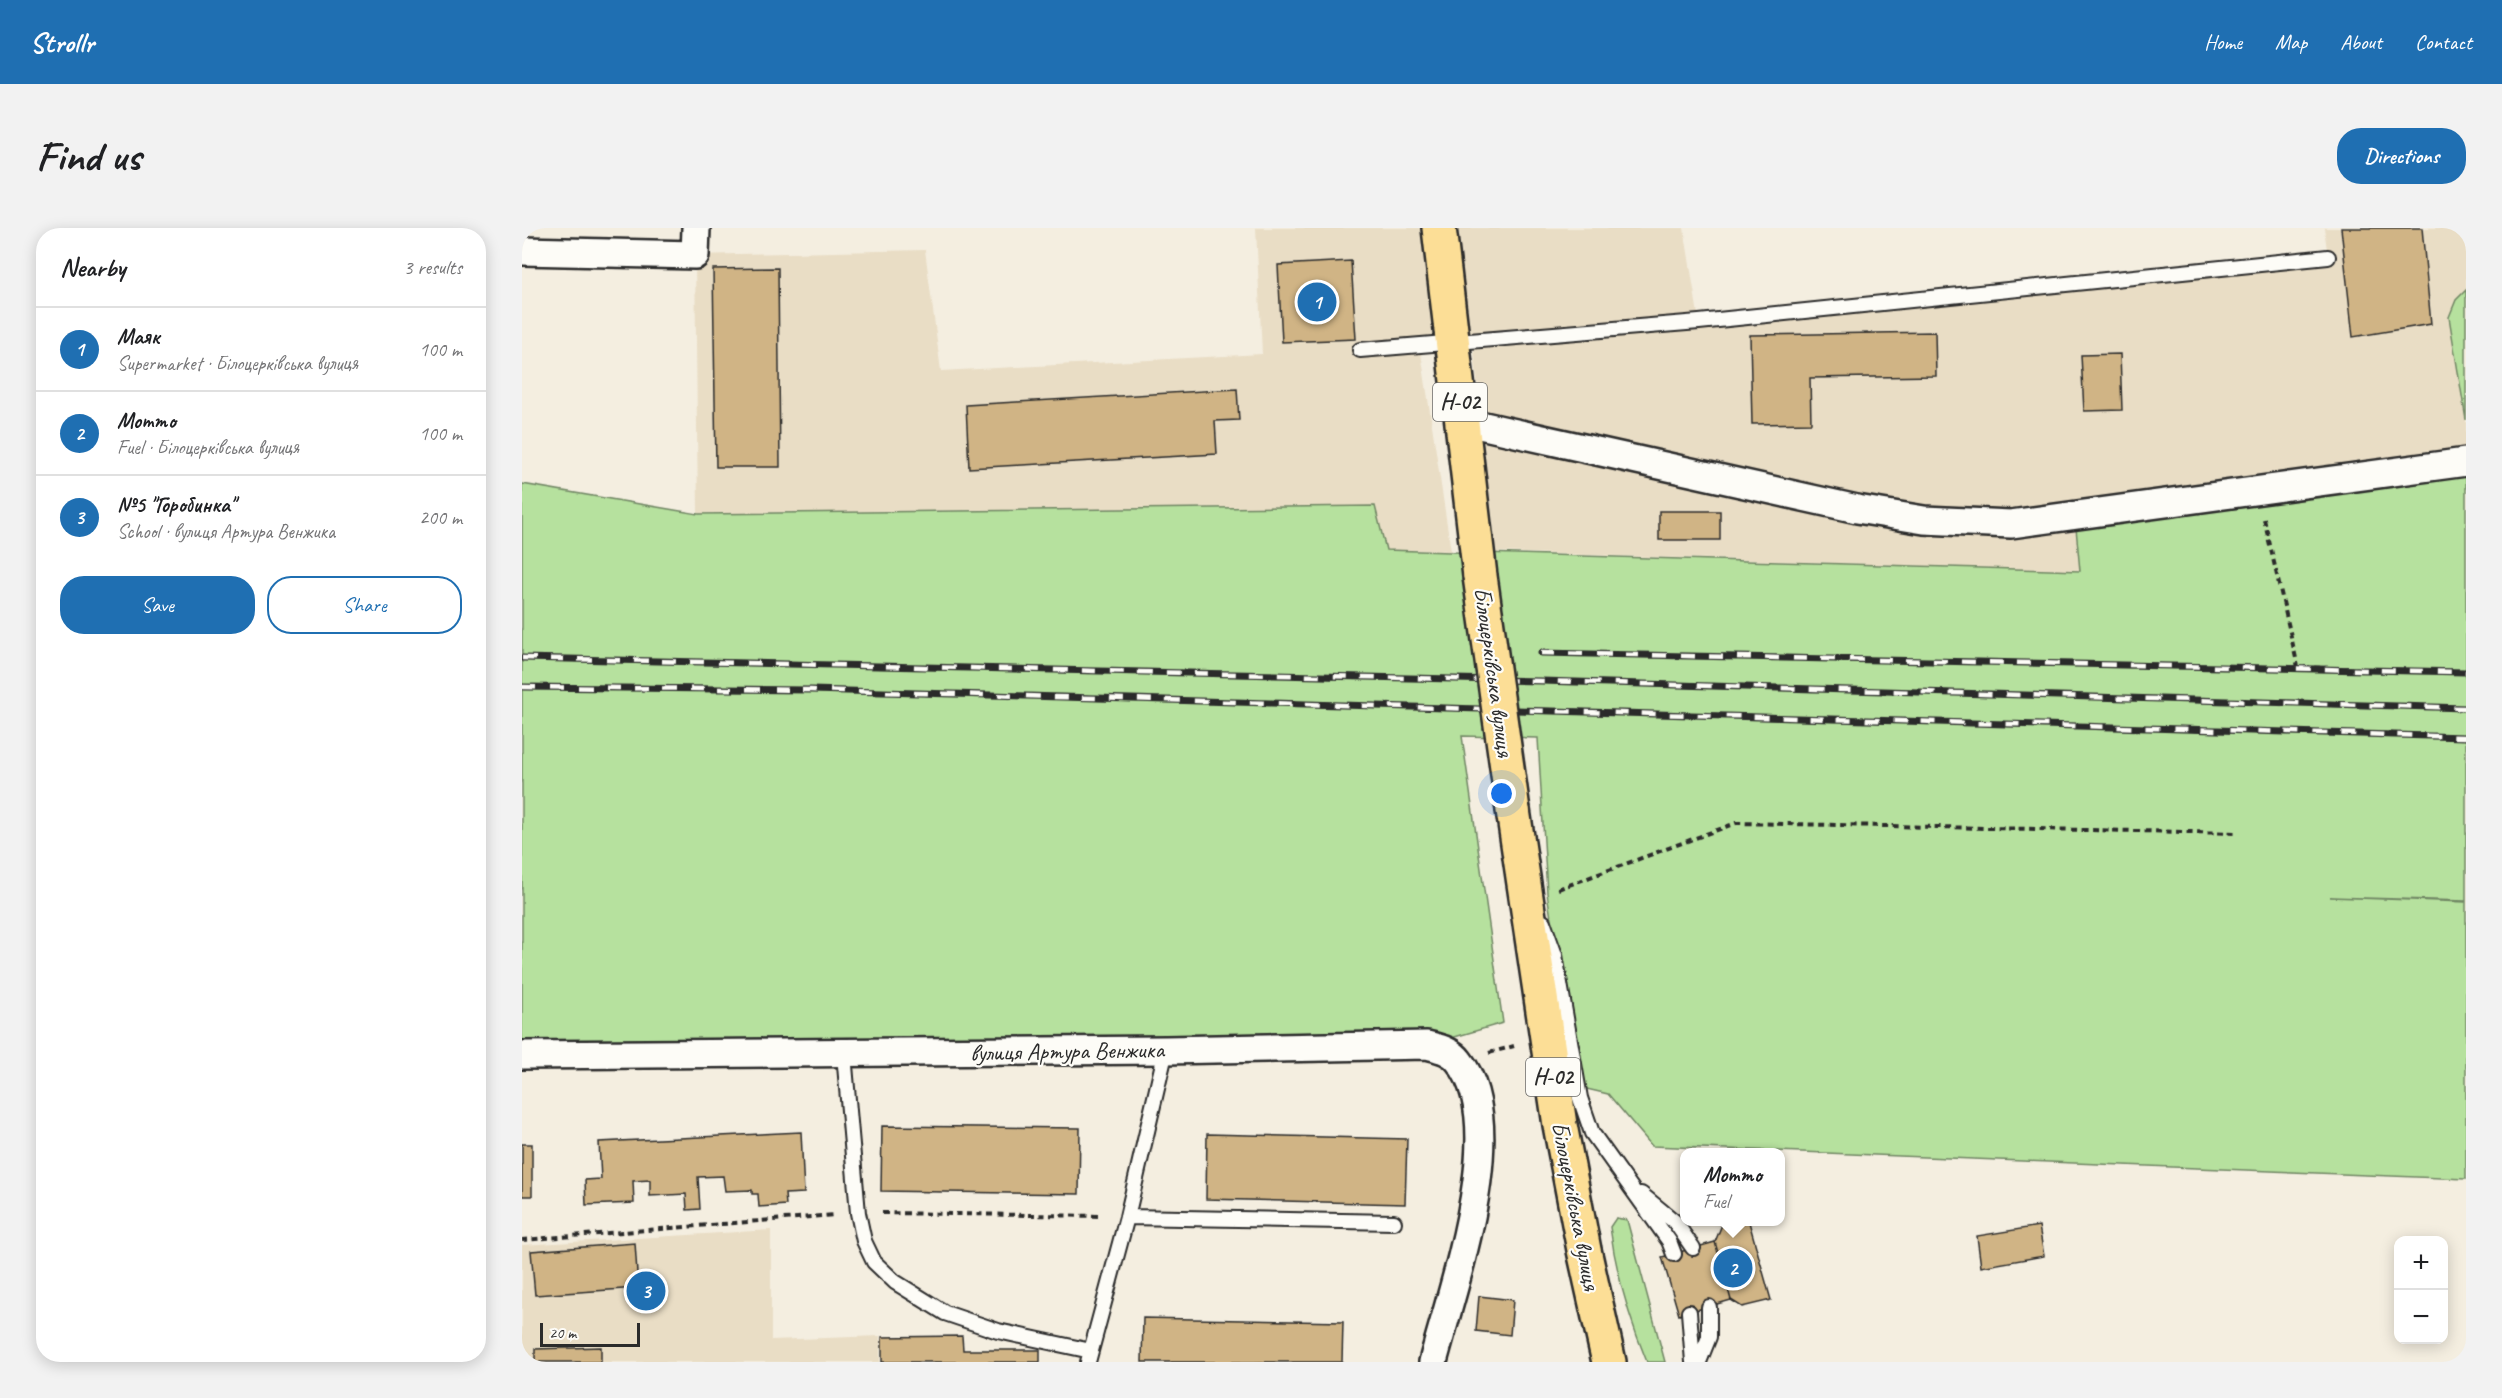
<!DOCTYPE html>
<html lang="en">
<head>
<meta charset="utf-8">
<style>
  body { margin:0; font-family:Caveat,sans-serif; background:#f2f2f2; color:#202124 }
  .controls { position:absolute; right:18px; bottom:18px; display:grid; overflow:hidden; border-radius:12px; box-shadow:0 3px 15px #0003 }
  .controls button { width:54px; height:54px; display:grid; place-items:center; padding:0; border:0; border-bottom:2px solid #e0e0e0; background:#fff; color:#202124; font:30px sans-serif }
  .scale { position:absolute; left:18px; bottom:15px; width:100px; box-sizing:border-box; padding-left:6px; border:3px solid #2b2b2b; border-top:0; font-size:16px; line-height:21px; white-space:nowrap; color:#2b2b2b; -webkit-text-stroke:4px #fdfcf7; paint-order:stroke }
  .you { position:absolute; left:980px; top:566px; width:21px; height:21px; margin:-15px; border:4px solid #fff; border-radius:50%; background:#1a73e8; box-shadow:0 0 0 9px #1a73e833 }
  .badge { display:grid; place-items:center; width:39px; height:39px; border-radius:50%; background:#1f6fb2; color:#fff; font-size:20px; font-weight:700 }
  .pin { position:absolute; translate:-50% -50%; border:3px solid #fff; box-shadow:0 2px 6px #0006 }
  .popup { position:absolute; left:1158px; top:920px; width:105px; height:78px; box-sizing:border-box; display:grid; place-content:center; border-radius:12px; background:#fff; filter:drop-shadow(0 2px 4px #0005); font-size:20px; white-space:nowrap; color:#757577 }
  .popup b { font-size:22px; color:#202124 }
  .popup::after { content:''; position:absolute; left:50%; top:100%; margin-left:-12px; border:12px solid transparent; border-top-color:#fff }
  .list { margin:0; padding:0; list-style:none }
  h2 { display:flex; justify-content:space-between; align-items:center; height:78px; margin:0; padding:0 24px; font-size:26px }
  h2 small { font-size:20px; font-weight:400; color:#757577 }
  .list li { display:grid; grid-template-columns:39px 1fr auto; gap:18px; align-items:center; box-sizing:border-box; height:84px; padding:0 24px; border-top:2px solid #e0e0e0 }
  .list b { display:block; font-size:22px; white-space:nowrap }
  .list p { margin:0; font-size:20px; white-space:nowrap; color:#757577 }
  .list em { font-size:20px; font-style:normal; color:#757577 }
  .actions { display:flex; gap:12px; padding:18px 24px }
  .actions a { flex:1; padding:14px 0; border:2px solid #1f6fb2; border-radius:24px; text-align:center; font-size:21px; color:#1f6fb2 }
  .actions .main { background:#1f6fb2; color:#fff }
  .map { position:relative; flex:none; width:1944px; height:1134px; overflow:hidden; border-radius:24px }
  header { display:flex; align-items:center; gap:36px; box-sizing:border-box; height:84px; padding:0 30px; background:#1f6fb2; color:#fff }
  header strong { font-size:28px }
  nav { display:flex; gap:33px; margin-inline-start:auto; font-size:21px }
  .intro { display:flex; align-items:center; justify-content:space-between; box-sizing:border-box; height:144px; padding:0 36px }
  h1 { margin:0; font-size:42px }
  .button { padding:15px 27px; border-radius:24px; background:#1f6fb2; color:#fff; font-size:21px; font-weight:700 }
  main { display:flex; gap:36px; padding:0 36px }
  aside { flex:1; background:#fff; border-radius:24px; box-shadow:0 3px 15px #0003 }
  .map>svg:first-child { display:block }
  .built { fill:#e9ddc5 }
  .green { fill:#b6e19e; stroke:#708664; stroke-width:1.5 }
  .building { fill:#d0b485; stroke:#2b2b2b; stroke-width:1.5 }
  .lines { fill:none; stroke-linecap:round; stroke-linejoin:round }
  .service-casing { stroke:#2b2b2b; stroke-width:18 }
  .minor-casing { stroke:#2b2b2b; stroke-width:32 }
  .primary-casing { stroke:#2b2b2b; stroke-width:38 }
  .path { stroke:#2b2b2b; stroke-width:4; stroke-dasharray:6 4.5; stroke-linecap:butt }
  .service { stroke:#fdfcf7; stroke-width:14 }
  .minor { stroke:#fdfcf7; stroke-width:27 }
  .primary { stroke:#fcde96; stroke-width:33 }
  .rail-casing { stroke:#2b2b2b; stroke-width:7 }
  .rail { stroke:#fdfcf7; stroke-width:4.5; stroke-dasharray:14; stroke-linecap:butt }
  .primary-bridge-casing { stroke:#2b2b2b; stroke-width:38; stroke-linecap:butt }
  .primary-bridge { stroke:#fcde96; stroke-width:33 }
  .labels { text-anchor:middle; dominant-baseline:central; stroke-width:4.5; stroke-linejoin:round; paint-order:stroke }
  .shield { fill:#fdfcf7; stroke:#6a6a68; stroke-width:1.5 }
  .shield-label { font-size:22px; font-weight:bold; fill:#2b2b2b }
  .street-label { font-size:24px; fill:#2b2b2b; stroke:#fdfcf7 }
</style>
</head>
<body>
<header>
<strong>Strollr</strong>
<nav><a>Home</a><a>Map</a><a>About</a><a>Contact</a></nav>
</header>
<div class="intro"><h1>Find us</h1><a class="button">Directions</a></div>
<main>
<aside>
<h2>Nearby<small>3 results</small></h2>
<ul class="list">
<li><span class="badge">1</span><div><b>Маяк</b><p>Supermarket · Білоцерківська вулиця</p></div><em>100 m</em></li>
<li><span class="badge">2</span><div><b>Мотто</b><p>Fuel · Білоцерківська вулиця</p></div><em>100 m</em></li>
<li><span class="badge">3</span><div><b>№5 &quot;Горобинка&quot;</b><p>School · вулиця Артура Венжика</p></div><em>200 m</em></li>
</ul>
<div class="actions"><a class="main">Save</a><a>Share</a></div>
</aside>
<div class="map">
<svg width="1944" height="1134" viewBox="0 0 1944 1134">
  <rect width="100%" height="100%" fill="#f4eee0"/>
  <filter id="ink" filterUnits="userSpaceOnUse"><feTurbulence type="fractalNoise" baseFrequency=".0167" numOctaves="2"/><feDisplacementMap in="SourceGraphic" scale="12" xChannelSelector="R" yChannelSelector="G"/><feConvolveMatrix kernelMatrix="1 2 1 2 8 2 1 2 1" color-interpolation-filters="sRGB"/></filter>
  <g filter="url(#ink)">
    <!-- built -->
    <path class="built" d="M734,0H1162L1177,93L1806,29L1802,0H1944V234L1553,289L1559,343L973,324L951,114L898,118L929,323L864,322L852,278L176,286L173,27L403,22L419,143L740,126Z
      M249,1002V1112L358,1108V1134H0V1017Z"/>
    <!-- green -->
    <path class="green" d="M1944,62V192L1927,89L1934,72Z
      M1944,234V673L1808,669L1944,674V951L1130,918L1086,866L1056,859L1025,665L1016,510L940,508L981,795L905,817L0,827V256L176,286L853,278L864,322L1558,343L1553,289Z
      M1094,990L1105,992L1143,1134H1125C1107,1090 1094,1046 1088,999Z"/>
    <!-- building -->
    <path class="building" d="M1819,0H1900L1909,96L1831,109Z
      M829,33L834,111L760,114L756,37Z
      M256,40L258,239H194L191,41Z
      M1413,104L1414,148L1288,150L1289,195L1230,196L1228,107Z
      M1598,126L1600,182L1562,183L1559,127Z
      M715,161L717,192L693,193L695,226L447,240L444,177Z
      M1137,283H1198V312H1137Z
      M360,898L558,900L557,966L359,963Z
      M279,904L282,965L263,966L264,977L237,979L236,966H230V962L203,963L201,948L176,949L178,981L165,982L164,966L128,968V952L111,953L112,975L64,977L63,952L79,951L77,914Z
      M685,906L885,911L883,976L684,971Z
      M0,916H10V968H0Z
      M1201,994H1227L1249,1072L1220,1079L1209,1072L1193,1014Z
      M1517,998L1522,1028L1459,1039L1455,1008Z
      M1193,1014L1209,1072L1157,1087L1140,1029Z
      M113,1015L116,1060L13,1067L9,1023Z
      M957,1068L991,1072L988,1107L954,1103Z
      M621,1090L821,1094L820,1134H620Z
      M440,1108L441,1122H518V1134H360V1109Z
      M79,1119V1134H13V1121Z"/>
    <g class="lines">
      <defs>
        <path id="service" d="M838,122L1177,94L1806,29
          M1021,694L1033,727L1058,870L1070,905L1147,1013L1152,1026
          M322,826L336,985L342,1013L352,1034L373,1054L423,1085L476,1103L569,1123
          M1119,966L1153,994L1171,1020
          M605,989L872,994
          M1167,1084L1171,1134
          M566,1134L605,989L644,822
          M1177,1134L1187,1109V1079"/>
        <path id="minor" d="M0,23L173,27L174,0
          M958,197L1335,281L1402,292L1489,296L1944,234
          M0,827L644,822L905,817C916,820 929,822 937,833C989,898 930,1060 911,1134"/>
        <path id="primary" d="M917,0L958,348
          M991,582L1038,897L1062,1022L1087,1134"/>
      </defs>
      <!-- service casing -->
      <use href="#service" class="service-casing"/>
      <!-- minor casing -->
      <use href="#minor" class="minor-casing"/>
      <!-- primary casing -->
      <use href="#primary" class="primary-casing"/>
      <!-- path -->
      <path class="path" d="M1742,291L1776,439L1944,444
        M1036,661L1214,595L1716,605
        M967,825L992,818
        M360,985L580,988
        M0,1012L313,987"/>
      <!-- service -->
      <use href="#service" class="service"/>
      <!-- minor -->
      <use href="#minor" class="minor"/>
      <!-- primary -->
      <use href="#primary" class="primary"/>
      <defs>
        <path id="rail" d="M1019,425L1944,444
          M0,430L1020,453L1944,480
          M0,459L289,462L1944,509"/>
      </defs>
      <!-- rail casing -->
      <use href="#rail" class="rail-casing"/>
      <!-- rail -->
      <use href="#rail" class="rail"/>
      <defs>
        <path id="primary-bridge" d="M958,348L991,582"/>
      </defs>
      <!-- primary-bridge casing -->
      <use href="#primary-bridge" class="primary-bridge-casing"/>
      <!-- primary-bridge -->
      <use href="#primary-bridge" class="primary-bridge"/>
    </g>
  </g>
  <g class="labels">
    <!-- shield labels -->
    <g class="shield">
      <rect x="911" y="155" width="54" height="38" rx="4.5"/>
      <rect x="1004" y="830" width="54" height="38" rx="4.5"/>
    </g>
    <g class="shield-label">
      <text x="938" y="174">Н-02</text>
      <text x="1031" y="849">Н-02</text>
    </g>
    <!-- street labels -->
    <g class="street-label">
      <text transform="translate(972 444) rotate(82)">Білоцерківська вулиця</text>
      <text transform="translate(545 823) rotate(-1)">вулиця Артура Венжика</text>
      <text transform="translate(1054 978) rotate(79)">Білоцерківська вулиця</text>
    </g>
  </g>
</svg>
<div class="controls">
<button>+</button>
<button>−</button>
</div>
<div class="scale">20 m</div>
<div class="you"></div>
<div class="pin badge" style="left:795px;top:74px">1</div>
<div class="pin badge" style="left:1211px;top:1040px">2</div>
<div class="popup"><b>Мотто</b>Fuel</div>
<div class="pin badge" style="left:124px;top:1063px">3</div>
</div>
</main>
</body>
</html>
